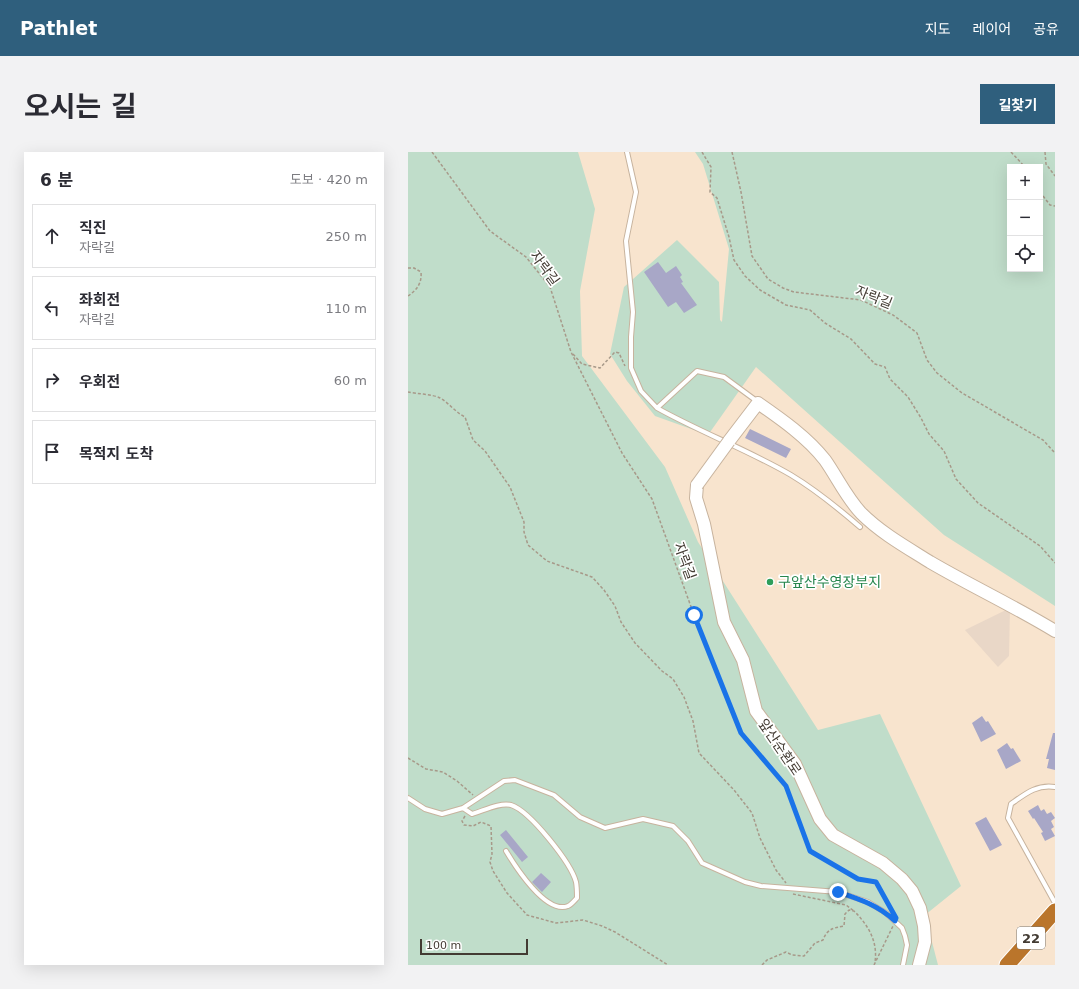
<!DOCTYPE html>
<html lang="ko">
<head>
<meta charset="utf-8">
<style>
  body { margin:0; font-family:"DejaVu Sans","Noto Sans KR",sans-serif; background:#f2f2f3; color:#2b2b33 }
  .controls { position:absolute; right:12px; top:12px; display:grid; overflow:hidden; border-radius:0px; box-shadow:0 4px 16px #0002 }
  .controls button { width:36px; height:36px; display:grid; place-items:center; padding:0; border:0; border-bottom:1px solid #e1e1e2; background:#fff; color:#2b2b33; font:20px sans-serif }
  .scale { position:absolute; left:12px; bottom:10px; width:108px; box-sizing:border-box; padding-left:4px; border:2px solid #433b33; border-top:0; font-size:11px; line-height:14px; white-space:nowrap; color:#433b33; -webkit-text-stroke:3px #fff; paint-order:stroke }
  .stop { position:absolute; width:12px; height:12px; margin:-9px; border:3px solid #1a73e8; border-radius:50%; background:#fff }
  .stop.end { background:#1a73e8; border-color:#fff; box-shadow:0 1px 4px #0008 }
  .list { margin:0; padding:0; list-style:none }
  h2 { display:flex; justify-content:space-between; align-items:center; height:52px; margin:0; padding:0 16px; font-size:17px }
  h2 small { font-size:13px; font-weight:400; color:#7c7c81 }
  .list li { display:grid; grid-template-columns:26px 1fr auto; gap:12px; align-items:center; box-sizing:border-box; height:64px; margin:0 8px 8px; padding:0 8px; border:1px solid #e1e1e2; border-radius:0px }
  .list b { display:block; font-size:15px; white-space:nowrap }
  .list p { margin:0; font-size:13px; white-space:nowrap; color:#7c7c81 }
  .list em { font-size:13px; font-style:normal; color:#7c7c81 }
  .icon { flex:none; width:22px; height:22px; fill:none; stroke:currentColor; stroke-width:2; stroke-linecap:round; stroke-linejoin:round }
  .map { position:relative; flex:none; width:647px; height:813px; overflow:hidden; border-radius:0px }
  header { display:flex; align-items:center; gap:24px; box-sizing:border-box; height:56px; padding:0 20px; background:#2f5f7d; color:#fff }
  header strong { font-size:19px }
  nav { display:flex; gap:22px; margin-inline-start:auto; font-size:14px }
  .intro { display:flex; align-items:center; justify-content:space-between; box-sizing:border-box; height:96px; padding:0 24px }
  h1 { margin:0; font-size:28px }
  .button { padding:10px 18px; border-radius:0px; background:#2f5f7d; color:#fff; font-size:14px; font-weight:700 }
  main { display:flex; gap:24px; padding:0 24px }
  aside { flex:1; background:#fff; border-radius:0px; box-shadow:0 4px 16px #0002 }
  .map>svg:first-child { display:block }
  .industrial { fill:#e9d7c7 }
  .green { fill:#c0ddca; fill-rule:evenodd }
  .building { fill:#a8a7c7 }
  .lines { fill:none; stroke-linecap:round; stroke-linejoin:round }
  .lane-casing { stroke:#c7b39e; stroke-width:6 }
  .secondary-casing { stroke:#c7b39e; stroke-width:14 }
  .highway-casing { stroke:#fff; stroke-width:17 }
  .path { stroke:#a79989; stroke-width:1.5; stroke-dasharray:3 2; stroke-linecap:butt }
  .lane { stroke:#fff; stroke-width:4 }
  .secondary { stroke:#fff; stroke-width:12 }
  .highway { stroke:#ba752b; stroke-width:15 }
  .secondary-bridge-casing { stroke:#c7b39e; stroke-width:14; stroke-linecap:butt }
  .secondary-bridge { stroke:#fff; stroke-width:12 }
  .route { stroke:#1a73e8; stroke-width:5 }
  .leisure-dot { fill:#2e9e5b; stroke:#fff; stroke-width:1.5 }
  .labels { text-anchor:middle; dominant-baseline:central; stroke-width:3.5; stroke-linejoin:round; paint-order:stroke }
  .shield { fill:#fff; stroke:#7b7670; stroke-width:1 }
  .shield-label { font-size:13px; font-weight:bold; fill:#433b33 }
  .street-label { font-size:14px; fill:#433b33; stroke:#fff }
  .leisure-label { font-size:14px; fill:#27864d; stroke:#fff; text-anchor:start }
</style>
</head>
<body>
<header>
<strong>Pathlet</strong>
<nav><a>지도</a><a>레이어</a><a>공유</a></nav>
</header>
<div class="intro"><h1>오시는 길</h1><a class="button">길찾기</a></div>
<main>
<aside>
<h2>6 분<small>도보 · 420 m</small></h2>
<ul class="list">
<li><svg class="icon" aria-label="ahead" viewBox="0 0 24 24"><path d="M12 20V5M6 11l6-6 6 6"/></svg><div><b>직진</b><p>자락길</p></div><em>250 m</em></li>
<li><svg class="icon" aria-label="left" viewBox="0 0 24 24"><path d="M17 20v-9H6M10 6l-5 5 5 5"/></svg><div><b>좌회전</b><p>자락길</p></div><em>110 m</em></li>
<li><svg class="icon" aria-label="right" viewBox="0 0 24 24"><path d="M7 20v-9h11M14 6l5 5-5 5"/></svg><div><b>우회전</b></div><em>60 m</em></li>
<li><svg class="icon" aria-label="arrive" viewBox="0 0 24 24"><path d="M6 21V4h12l-3 4 3 4H6"/></svg><div><b>목적지 도착</b></div></li>
</ul>
</aside>
<div class="map">
<svg width="647" height="813" viewBox="0 0 647 813">
  <rect width="100%" height="100%" fill="#f8e4ce"/>
  <!-- industrial -->
  <path class="industrial" d="M602,456L601,504L590,515L557,478Z"/>
  <!-- green -->
  <path class="green" d="M0,0H170L187,57L172,139L174,204L257,315L290,390L410,578L472,562L553,734L517,763L530,813H0Z
    M287,0H647V454L536,383L348,215L300,283L247,264L219,229L202,202L216,135L269,88L311,130L312,168L314,170L321,97L295,12ZM602,15H632V117H602Z"/>
  <!-- building -->
  <path class="building" d="M250,110L258,121L268,114L274,123L272,125L275,130L273,131L289,153L276,161L268,150L260,155L236,120Z
    M342,277L383,297L378,306L337,286Z
    M574,564L578,570L580,569L588,582L573,590L564,571Z
    M645,581H647V618L639,616L641,607H638Z
    M599,591L603,597L605,596L613,609L598,617L589,598Z
    M630,653L633,659L636,657L639,662L643,660L647,666L643,669L646,675L643,677L647,684L637,689L633,681L635,680L626,666L625,667L620,659Z
    M578,665L594,693L582,699L567,671Z
    M98,678L120,705L114,710L92,683Z
    M133,721L143,730L134,740L124,730Z"/>
  <g class="lines">
    <defs>
      <path id="lane" d="M219,0L228,40L218,89L225,160L223,185V216L233,239L249,256L289,219L316,225L350,250
        M249,256C292,280 340,298 383,323C408,338 430,356 452,375
        M647,635C629,632 617,642 603,652L600,666L647,751
        M0,646L17,657L34,662L55,656L96,629L107,628L146,643L172,665L197,676L235,667L265,674L280,689L294,711L337,730L353,734L430,740L460,750L478,761L494,776L497,784L499,793L495,813
        M55,656L64,662C75,659 92,650 103,653C122,659 163,711 168,730C169,735 169,741 169,746C167,748 163,753 160,754C138,763 107,714 98,699"/>
      <path id="secondary" d="M321,289L350,251C373,267 399,285 417,308C429,325 438,345 453,361C473,381 498,395 522,410C563,434 606,454 647,479
        M289,333L288,346L296,372L316,470L335,508L348,559L387,612L412,667L425,683L475,711L494,727L504,739L512,756L516,774L517,790L511,813"/>
      <path id="highway" d="M599,813L647,759"/>
    </defs>
    <!-- lane casing -->
    <use href="#lane" class="lane-casing"/>
    <!-- secondary casing -->
    <use href="#secondary" class="secondary-casing"/>
    <!-- highway casing -->
    <use href="#highway" class="highway-casing"/>
    <!-- path -->
    <path class="path" d="M24,0L82,79L118,105L142,135L163,200L214,301L244,347L286,463L333,581L378,634L402,699L450,727L468,730L486,760
      M294,0L303,15L302,40L309,46L321,85L326,108L337,124L352,138L378,153L402,158L417,171L443,187L467,212L477,215L482,227L500,245L513,266L521,282L536,299L548,327L570,351L632,394L647,411
      M324,0L333,40L344,104L360,127L375,136L386,140L453,148L485,163L509,181L519,208L529,221L554,241L635,288L647,301
      M603,0L617,15
      M637,0L638,12L647,24
      M632,40L642,53L647,54
      M0,116H6L13,120C14,131 9,138 0,144
      M165,202L174,212L192,216L207,200L211,201L217,214
      M0,240C9,242 24,242 32,246C41,251 47,260 57,265L65,288L77,299L102,335L116,370V380L120,393L139,409L184,425L196,438L207,454L213,470L227,491L254,519L265,527L276,545L285,569L291,601L326,638L344,661L352,686L368,718L378,731
      M0,606L18,617L35,620L49,629L65,643
      M57,664L54,669L56,673L65,674L73,670L83,674L84,702L82,710L85,719L99,741L119,763L148,771L175,768L194,774L207,780L260,813
      M385,742L438,753L446,759
      M354,813L359,808L378,800L384,803L396,804L407,791L415,788C419,777 425,776 436,774L437,762L441,758L446,759C460,773 470,789 467,810
      M466,813L485,774"/>
    <!-- lane -->
    <use href="#lane" class="lane"/>
    <!-- secondary -->
    <use href="#secondary" class="secondary"/>
    <!-- highway -->
    <use href="#highway" class="highway"/>
    <defs>
      <path id="secondary-bridge" d="M289,333L321,289"/>
    </defs>
    <!-- secondary-bridge casing -->
    <use href="#secondary-bridge" class="secondary-bridge-casing"/>
    <!-- secondary-bridge -->
    <use href="#secondary-bridge" class="secondary-bridge"/>
  </g>
  <g class="lines">
    <!-- route -->
    <path class="route" d="M286,463L333,581L378,634L402,699L450,727L468,730L488,766L487,769C470,753 451,747 430,740"/>
  </g>
  <!-- markers -->
  <circle class="leisure-dot" cx="362" cy="430" r="4"/>
  <g class="labels">
    <!-- shield labels -->
    <rect class="shield" x="609" y="775" width="28" height="22" rx="3"/>
    <g class="shield-label">
      <text x="623" y="786">22</text>
    </g>
    <!-- street labels -->
    <g class="street-label">
      <text transform="translate(137 116) rotate(54)">자락길</text>
      <text transform="translate(466 145) rotate(22)">자락길</text>
      <text transform="translate(277 409) rotate(70)">자락길</text>
      <text transform="translate(372 595) rotate(56)">앞산순환로</text>
    </g>
    <!-- leisure labels -->
    <g class="leisure-label">
      <text x="370" y="430">구앞산수영장부지</text>
    </g>
  </g>
</svg>
<div class="controls">
<button>+</button>
<button>−</button>
<button><svg class="icon" aria-label="locate" viewBox="0 0 24 24"><circle cx="12" cy="12" r="6"/><path d="M12 2v4M12 18v4M2 12h4M18 12h4"/></svg></button>
</div>
<div class="scale">100 m</div>
<div class="stop" style="left:286px;top:463px"></div>
<div class="stop end" style="left:430px;top:740px"></div>
</div>
</main>
</body>
</html>
